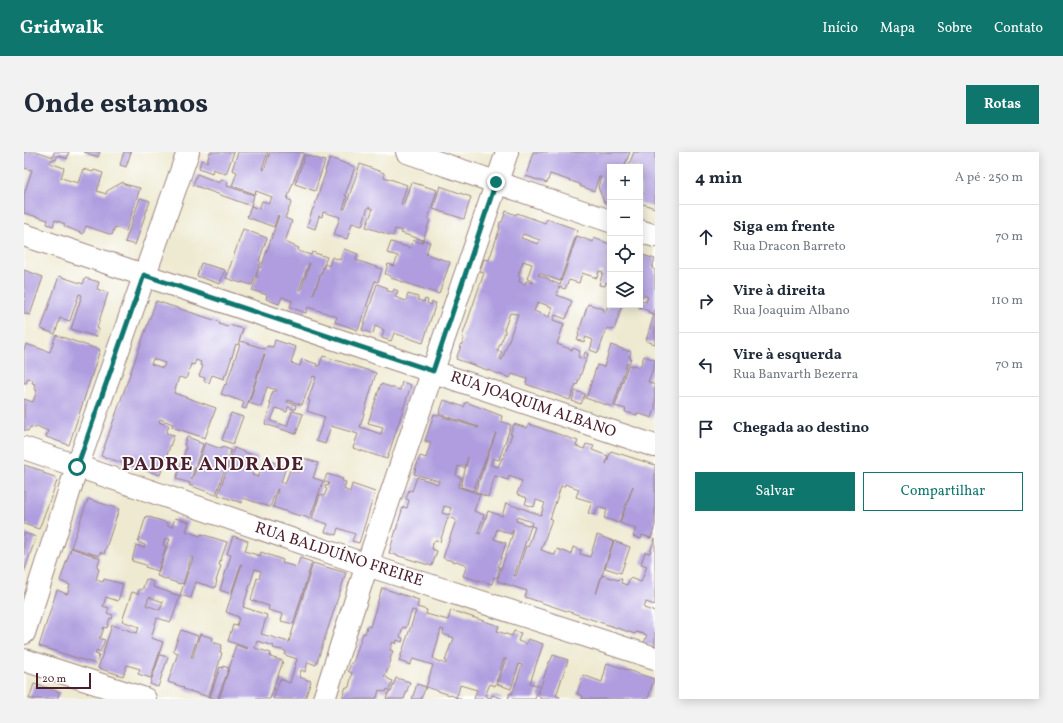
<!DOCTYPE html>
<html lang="pt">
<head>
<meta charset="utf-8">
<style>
  body { margin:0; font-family:Vollkorn,serif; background:#f2f2f3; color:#1f2937 }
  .controls { position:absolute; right:12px; top:12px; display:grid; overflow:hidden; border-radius:0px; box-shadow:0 2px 10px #0003 }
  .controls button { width:36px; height:36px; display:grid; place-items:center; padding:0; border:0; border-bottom:1px solid #e0e1e3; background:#fff; color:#1f2937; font:20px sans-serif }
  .scale { position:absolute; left:12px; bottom:10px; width:55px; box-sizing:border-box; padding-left:4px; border:2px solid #4a1f2b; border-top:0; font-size:11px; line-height:14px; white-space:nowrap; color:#4a1f2b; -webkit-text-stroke:3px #fff; paint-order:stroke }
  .stop { position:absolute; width:12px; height:12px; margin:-9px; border:3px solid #0f766e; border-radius:50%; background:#fff }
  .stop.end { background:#0f766e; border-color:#fff; box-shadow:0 1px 4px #0008 }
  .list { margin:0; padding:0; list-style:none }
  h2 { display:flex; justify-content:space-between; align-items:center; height:52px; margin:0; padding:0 16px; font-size:17px }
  h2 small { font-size:13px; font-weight:400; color:#747a83 }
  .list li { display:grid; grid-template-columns:26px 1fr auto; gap:12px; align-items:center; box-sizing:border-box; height:64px; padding:0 16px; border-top:1px solid #e0e1e3 }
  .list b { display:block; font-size:15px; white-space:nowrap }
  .list p { margin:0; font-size:13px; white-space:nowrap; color:#747a83 }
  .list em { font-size:13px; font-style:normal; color:#747a83 }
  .actions { display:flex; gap:8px; padding:12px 16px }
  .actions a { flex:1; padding:9px 0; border:1px solid #0f766e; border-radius:0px; text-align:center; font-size:14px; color:#0f766e }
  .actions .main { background:#0f766e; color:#fff }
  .icon { flex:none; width:22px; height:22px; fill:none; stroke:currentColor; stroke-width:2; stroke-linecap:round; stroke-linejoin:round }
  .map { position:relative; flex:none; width:631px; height:547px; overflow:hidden; border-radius:0px }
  header { display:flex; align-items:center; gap:24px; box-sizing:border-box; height:56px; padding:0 20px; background:#0f766e; color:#fff }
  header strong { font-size:19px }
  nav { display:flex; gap:22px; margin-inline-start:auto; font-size:14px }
  .intro { display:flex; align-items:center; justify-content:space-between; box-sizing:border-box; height:96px; padding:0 24px }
  h1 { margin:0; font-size:28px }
  .button { padding:10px 18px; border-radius:0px; background:#0f766e; color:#fff; font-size:14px; font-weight:700 }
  main { display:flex; gap:24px; padding:0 24px }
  aside { flex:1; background:#fff; border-radius:0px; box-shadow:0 2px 10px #0003 }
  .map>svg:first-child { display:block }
  .building { fill:#af9ddf; fill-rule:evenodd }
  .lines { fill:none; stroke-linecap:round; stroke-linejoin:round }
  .minor-casing { stroke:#9c847e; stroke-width:24 }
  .minor { stroke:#fff; stroke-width:22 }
  .route { stroke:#0f766e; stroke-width:5 }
  .labels { text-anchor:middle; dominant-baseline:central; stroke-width:3.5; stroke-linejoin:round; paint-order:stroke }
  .street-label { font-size:16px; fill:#4a1f2b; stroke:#fff }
  .district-label { font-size:20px; font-weight:bold; letter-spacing:1px; fill:#4a1f2b; stroke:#fff }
</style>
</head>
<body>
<header>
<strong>Gridwalk</strong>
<nav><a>Início</a><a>Mapa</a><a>Sobre</a><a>Contato</a></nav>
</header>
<div class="intro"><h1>Onde estamos</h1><a class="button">Rotas</a></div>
<main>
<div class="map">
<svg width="631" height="547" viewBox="0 0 631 547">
  <rect width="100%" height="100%" fill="#fff"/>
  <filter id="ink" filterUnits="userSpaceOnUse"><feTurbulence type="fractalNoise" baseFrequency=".025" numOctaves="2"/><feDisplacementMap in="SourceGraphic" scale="8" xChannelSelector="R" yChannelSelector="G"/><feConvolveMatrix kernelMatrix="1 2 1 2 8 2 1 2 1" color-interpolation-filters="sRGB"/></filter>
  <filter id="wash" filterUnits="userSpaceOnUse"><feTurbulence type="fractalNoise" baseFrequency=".012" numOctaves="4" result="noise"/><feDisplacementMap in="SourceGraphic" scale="16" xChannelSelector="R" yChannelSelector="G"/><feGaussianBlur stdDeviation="0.9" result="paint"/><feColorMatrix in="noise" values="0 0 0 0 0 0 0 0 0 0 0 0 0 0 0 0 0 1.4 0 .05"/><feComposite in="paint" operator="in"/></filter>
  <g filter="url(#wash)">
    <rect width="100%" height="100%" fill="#eeead1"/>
    <g id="blocks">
      <!-- building -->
      <path class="building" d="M0,0H15L29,5L30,0H45L43,7L34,3L32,8L28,7L26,11L40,16L37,26L54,31L59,17L69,20L70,18L79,21L73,39L82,42L83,39L99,30L100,32L116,36L102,79L91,75L88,83L62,74L59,82L40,74L41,72L31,68L29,74L23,72L24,68L0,61V42L8,18L0,16Z
        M60,0H76L74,5Z
        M100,0H107L102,15L96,13Z
        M186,0H210L202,22L189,17L188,21L175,16L177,8L183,10Z
        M214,0H244L238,17L240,18L246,0H277L280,1L263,47L268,49L261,66L268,69L261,90L275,96L274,99L287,103L288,100L303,105L289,143L301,112L305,114L308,105L316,108L320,97L334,102L332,108L358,117L354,130L351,129L334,178L311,170L313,165L299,160L284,155L282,161L266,155L268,149L258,145L255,152L242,147L243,143L228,138L234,124H232L235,115L237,116L255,64L254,63L250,75L223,65L227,54L235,57L238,49L245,51L248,45L232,39L231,42L208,34L213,20L208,18ZM285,111H286L277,138H275Z
        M509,0H606L600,15H586V52L580,50L574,35L577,25H575L570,39L556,34V32L526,22L523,31L502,24Z
        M610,0H631V56L616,51V15H604Z
        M281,3L301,9L291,39L271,32Z
        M306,6L331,15L321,43L323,44L319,57H321L336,12L360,21V25L383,33L377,52L379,53L387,30L413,38L404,67L406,68L399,88L377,81L378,79L371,77L369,84L342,75L349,57L344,55L338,74L328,71L323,87L310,83L316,65L299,60L298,65L295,64L291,77L283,74L289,56H290L302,19H301Z
        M173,22L196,31L197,27L204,30L203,34L230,43L227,54L169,33Z
        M416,34L447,45L440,67L409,57Z
        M116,46L126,49L111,93L101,90Z
        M482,59L492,63L493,61L521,71L523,67L554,78L536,129L515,121L514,123L525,127V128L536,133L553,84L569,90L570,86L586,92V132L582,130L581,134L575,133L579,120L575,119L573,126L558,121L555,131L545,128L541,137L535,135L533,143L548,149L542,167L531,163L529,168L540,172L533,192L548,198L549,196L556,199L554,205L559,207L561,200L564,202L553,233L552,232L546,248L502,232L503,227L488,222L486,226L432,207L440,186L438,185L460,121L456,119L460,107L465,108L476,76L475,75L476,70H478ZM499,82L516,88L514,92L497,86ZM499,109L508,112L503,127L509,129V131L502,129L501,132L495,130L496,125L494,124ZM514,150L528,155L525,165L510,159ZM486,161L494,162L478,208L476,207L478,200L473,199L481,181V178H480Z
        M219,77L243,86L235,109L237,110L228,133L218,130L217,131L202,126Z
        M389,88L398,91L399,88L406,90L402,102L426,110L415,142L367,126L366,125L367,124L361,122L364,112L370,114L374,104L363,101L367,90L386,96Z
        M616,102L631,107L628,116L631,118V192L622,189L630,162L624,160L625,159L615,155L617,148L622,150L624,145L619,143L616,150Z
        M177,111L201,118L196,132L173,124Z
        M0,118L19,125L6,163L0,161Z
        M35,124L59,132L61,126L75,130L73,137L84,141L73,176L75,177L72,185L47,177L58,143L55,142L46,169L36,166L31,182L17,177Z
        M353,132L364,136L363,139L369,140L370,137L374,139L371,145L382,149L384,142L394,145V148L400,150L401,147L404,148L403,151L407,153L408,150L412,151L399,191L370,181L367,189L358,186L360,178L351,174L349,182L338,178Z
        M586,148V153H598L590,178L583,176L574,201L566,198L569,188L562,185L560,190L553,188L555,183L554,182L564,152L580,157L579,160L581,161Z
        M132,149L196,170L195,172L203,175L205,173L219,177L214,193L212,192L202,223H201L200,227L188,223L185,231L180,229L181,226L175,224L179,214L176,213L177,210L172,208L170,213L167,212L162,227L155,225L150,241L192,256L181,286L148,275L149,272L136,267L135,270L145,274L142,281L150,283L136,323L77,304ZM129,207L141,211L139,216L127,212Z
        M32,183L76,198L45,293L22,285L24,279L12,274V276L6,275L4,279L0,278V247L9,250L13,238L10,237L11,232L8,231L9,228L4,226L2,231H0V198L2,192L26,200Z
        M251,188L272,195L267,211L276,214L278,207L293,212L292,214H295L299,204L352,221L336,275L357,282L359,275L344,271L357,232L376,238L378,230L387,233L363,307L329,296L334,282L307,274L301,292L292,289L301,265L283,259L286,249L284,248L292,225L289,224L278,253L264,248L263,250L272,253L271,258L264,255L263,260L252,256L247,269L263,274L268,259L279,262L272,282L241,272L247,252L245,251L249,239L252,240L253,238L243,235L237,255L225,251L241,202H240L222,257L218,256L220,250L197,242L201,232L202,233L217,189L241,197L243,194L249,195Z
        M587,193L607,200L605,205L607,206L605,212L603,211L589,255L561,246L562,244H563L573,213L580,215Z
        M620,204L631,208V211L624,230L631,233V257L628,266L613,261V263L601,260L602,257L591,254L604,213L608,214L609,213L616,215Z
        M551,239L561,242L557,252L548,249Z
        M420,248L440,255L442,250L478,264L477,269L487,273L475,308L469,306L467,313L474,315L478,306H479L488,282H486L490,272L503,276L505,272L554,289L552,294L560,297L562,292L570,294L568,298L584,304L582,312L587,299L631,313V373L627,386L618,383L617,387L609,384L612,377L596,371L609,334L595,371L580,366L583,358L574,355L571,363L564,361L568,350L552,345L555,337L541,332L540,335L537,334L526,367H528L517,398L531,403L533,397L547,402L549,395L557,398L556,402L566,405L573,383L589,389L572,442L578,423L594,428L595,427H598L597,431L603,433L606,426L617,430L623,414L617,412L621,400L626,401L631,386V453L622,450L620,456L631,460V495L620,491L623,483L612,480L611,482L501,445L503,439L473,429L490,378L489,377L487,382L473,377L470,387L482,391L474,415H476L473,426L470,425L468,432L455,428V429L439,424L443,413L432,409L431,410L419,406L432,368L424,365L416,390L411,388L409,391L408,397L413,399L408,414L365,401L379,355L383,356L385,348L382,347L385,338L388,339L393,325L414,332L415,329L390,322L396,304L402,306L407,290L401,289L410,262L454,276L455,275L415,262ZM472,281L451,340L464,345L471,324L484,328L485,324L498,329L493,342L503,346L501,352L510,355L512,348L521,351L517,363L482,351L478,364L464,359L456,382L454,381L460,363L450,359L456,342L434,335L438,326L432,324L434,314L441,316L444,305L437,335L449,339ZM420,354L427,356L425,363L418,361ZM493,365L508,370L507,374L492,369ZM507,374L511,375L504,395L502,394L492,424H490Z
        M207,261L219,265L209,292L198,288Z
        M163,285L174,289V290L179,292L167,327L168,328L181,291L197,297L198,295L207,298L192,343L165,333L166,331L152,327L162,296L161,295V293H160Z
        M210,296L234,305L228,323L234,325L241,307L262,315L257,330L261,332L266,318L275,320L279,306L294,311L289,326L299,329L286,367L277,363L276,364L249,355L254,337H253L246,355L219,346L218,351L194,343Z
        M0,313L19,319V321L31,325L33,329L15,377L0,372Z
        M303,322L319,327L318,329L322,330L320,337L326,340L328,332L351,340L335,391L328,389L331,382L314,376L312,383L301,380L304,372L288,367L296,342L300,344L303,337L301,336L302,333L304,334L305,331L300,330Z
        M64,347L95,357L80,402L76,400L75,404L47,395Z
        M122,364L144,371L143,373L148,375L151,366L165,370L162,379L176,384L177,382L203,390L195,413L197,414L192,429H193L191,436L172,430L167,446L156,443L169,406L167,405L159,432L157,431L156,432L133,424L146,387H144L141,386L139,393L142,394L134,419L121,415L122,413L108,409L112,393L120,396L121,393L114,390Z
        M0,381L12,385L0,420Z
        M209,384L224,389L221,399L236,404L237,400L259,408L258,411L273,415L276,406L288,410L269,472L257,469L259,462L244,458L245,454L227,448L233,426L235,427L237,419L231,417L219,455L243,463L237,482L265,490L289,411L322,421L292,513L284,510L281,520L277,518L275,525L287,529L281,547H249L256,527L266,531L273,507L261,503L262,499L249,496L250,494L233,489L231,496L247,501L246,505L259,509L246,547H195L209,505L208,504L212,493L223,497L224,496L204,489L209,473L213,474L215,465L202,460L218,412H217L207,442L196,438L207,403L203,402Z
        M590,389L606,395L597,421L581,416Z
        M47,396L76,406L73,416L75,417L72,428L79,430L80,427L99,432L94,449L82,445L79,454L85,456L83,461L89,463L88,467L86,466L83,476L80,475L77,485L76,484L75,486L81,488L76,500L73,498L71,502L75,503L72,512L15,494L33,438L43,442L44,441L46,433L36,429Z
        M122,427L130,430L129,435L156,444L147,470L133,466L127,486L139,490L127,526L114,522L116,517L103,513L99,524L74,516L88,473L113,481L115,475L98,469L108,440L114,442L115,437L118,438ZM125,445L139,450L136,458L122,453Z
        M358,436L395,448L393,455L403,458L402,462L424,468L427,458L475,474L473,479L488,484L490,479L497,481L494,489L502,492L504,487L519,492L506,531L515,534L511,547H484L486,541L488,542L498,513L495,512L487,537L473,532L482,507H480L471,534L466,532L461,544L467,546L468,543L480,547H450L453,538L436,533L435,538L433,543L432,545L437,547H431L432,545L402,535L409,513L389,507L386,513L375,509L392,459L388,458L382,476L379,475L376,485L379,486L378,490L373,488L372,492L369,490L366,498L369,499L366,507L367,508L362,522L360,524L364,526V527L369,529L365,538L363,537L362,540L355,538L353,546L352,545L351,547H320V545H319V543L322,535L324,536L325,535L328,521L324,519L327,511H329L339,481L341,482L343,474L346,475ZM417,477L420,478L419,482L430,486L428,492H427L421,509H423L422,512L411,508V507L409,506Z
        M157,478L174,484L167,505H169L176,482L189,486L188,490L198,493L196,500L198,501L185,545L159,537L160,536L159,535L144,530L154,501L149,499Z
        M136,503L144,505L134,535L126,532Z
        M529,503L544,508L532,544L536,545L535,547H516V545L514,544L516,540H515L525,510H526Z
        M583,511L630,527L624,547H558L559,544L553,542L559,523L578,530Z
        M199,514L205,516L194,547L186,545L196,515L199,516Z
        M372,526L386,530L380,547H362L365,539L367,540Z
        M10,532L36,540L33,547H5Z
        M393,532L402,535L397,547H388Z"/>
    </g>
  </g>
  <g filter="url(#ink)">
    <use href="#blocks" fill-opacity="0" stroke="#9c847e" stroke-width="1"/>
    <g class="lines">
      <defs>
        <path id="minor" d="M383,0L586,69
          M616,79L631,84
          M0,83L631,294
          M0,296L343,413L631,506
          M0,481L53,315L164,0
          M0,508L121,547
          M300,547L343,413L483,0"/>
      </defs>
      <!-- minor casing -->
      <use href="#minor" class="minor-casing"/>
      <!-- minor -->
      <use href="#minor" class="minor"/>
    </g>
  </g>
  <g class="lines" filter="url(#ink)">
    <!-- route -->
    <path class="route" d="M53,315L120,123L409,219L472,30"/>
  </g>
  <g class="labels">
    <!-- street labels -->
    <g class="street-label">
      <text transform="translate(509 253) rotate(19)">RUA JOAQUIM ALBANO</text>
      <text transform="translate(315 403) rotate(18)">RUA BALDUÍNO FREIRE</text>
    </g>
    <!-- district labels -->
    <g class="district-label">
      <text x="189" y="313">PADRE ANDRADE</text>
    </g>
  </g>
</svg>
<div class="controls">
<button>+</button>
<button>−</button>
<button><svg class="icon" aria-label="locate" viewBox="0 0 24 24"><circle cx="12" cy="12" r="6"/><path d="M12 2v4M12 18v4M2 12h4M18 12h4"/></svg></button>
<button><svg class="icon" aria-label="layers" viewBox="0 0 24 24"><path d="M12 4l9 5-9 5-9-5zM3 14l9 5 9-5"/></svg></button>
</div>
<div class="scale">20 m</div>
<div class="stop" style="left:53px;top:315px"></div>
<div class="stop end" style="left:472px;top:30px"></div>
</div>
<aside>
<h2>4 min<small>A pé · 250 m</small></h2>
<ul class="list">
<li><svg class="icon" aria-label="ahead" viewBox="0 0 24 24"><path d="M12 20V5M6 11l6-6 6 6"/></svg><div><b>Siga em frente</b><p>Rua Dracon Barreto</p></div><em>70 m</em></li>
<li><svg class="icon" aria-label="right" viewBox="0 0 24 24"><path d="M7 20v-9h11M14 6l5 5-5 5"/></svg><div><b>Vire à direita</b><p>Rua Joaquim Albano</p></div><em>110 m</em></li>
<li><svg class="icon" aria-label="left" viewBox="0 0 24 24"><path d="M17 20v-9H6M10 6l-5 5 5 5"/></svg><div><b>Vire à esquerda</b><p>Rua Banvarth Bezerra</p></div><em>70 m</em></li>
<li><svg class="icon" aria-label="arrive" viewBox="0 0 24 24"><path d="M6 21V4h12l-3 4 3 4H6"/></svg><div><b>Chegada ao destino</b></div></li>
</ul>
<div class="actions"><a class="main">Salvar</a><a>Compartilhar</a></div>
</aside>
</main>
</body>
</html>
